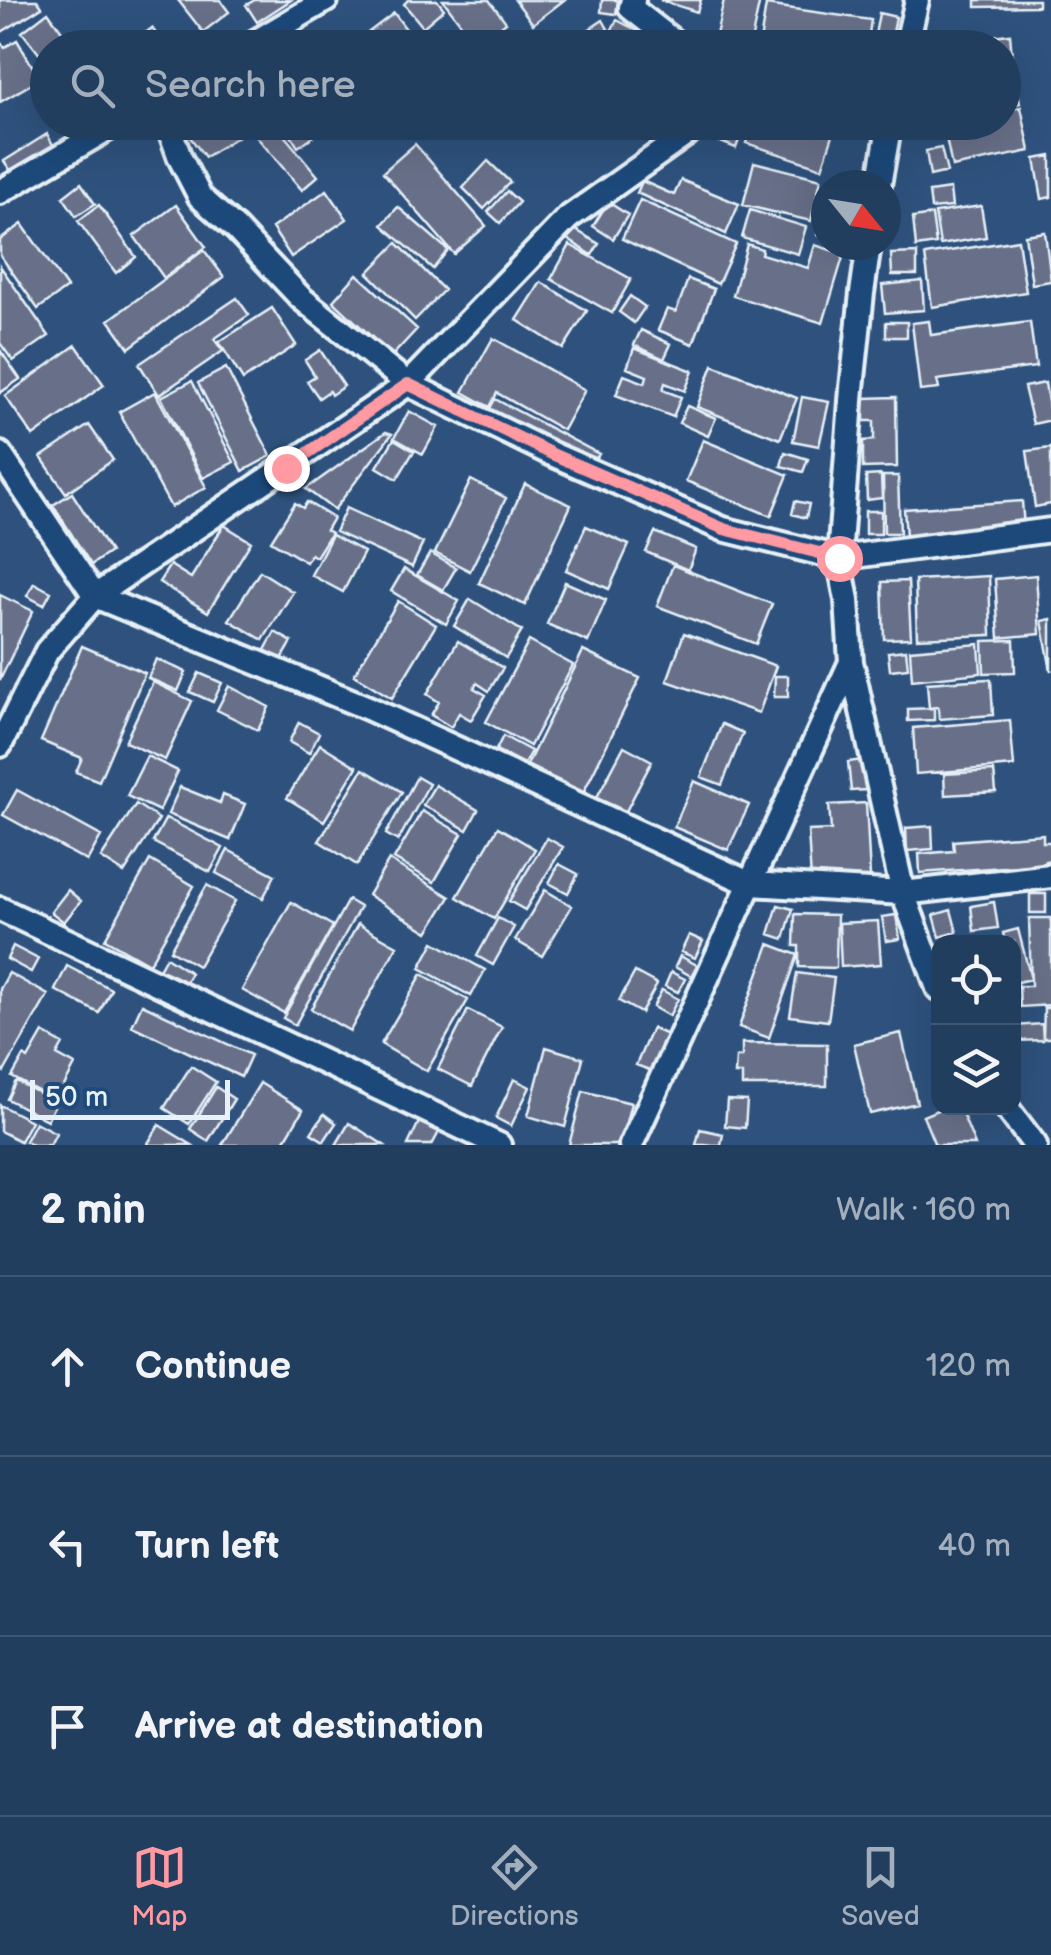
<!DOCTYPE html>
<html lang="en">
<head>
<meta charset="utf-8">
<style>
  body { margin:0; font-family:"Balsamiq Sans",sans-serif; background:#2a4564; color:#f1f3f6 }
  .controls { position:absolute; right:30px; bottom:30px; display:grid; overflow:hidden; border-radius:20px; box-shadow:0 10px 40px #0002 }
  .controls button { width:90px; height:90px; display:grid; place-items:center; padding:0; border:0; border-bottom:2px solid #3f5773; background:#223e5e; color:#f1f3f6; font:50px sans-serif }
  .compass { position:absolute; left:811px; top:170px; width:90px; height:90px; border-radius:50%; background:#223e5e; box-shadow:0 10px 40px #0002; rotate:120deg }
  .scale { position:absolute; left:30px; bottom:25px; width:200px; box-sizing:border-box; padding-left:10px; border:5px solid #e8f1f8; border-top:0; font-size:28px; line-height:35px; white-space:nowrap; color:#e8f1f8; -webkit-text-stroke:8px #1f4a7a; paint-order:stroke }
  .stop { position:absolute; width:30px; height:30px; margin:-22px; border:8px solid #ff9aa2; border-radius:50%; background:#fff }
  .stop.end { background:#ff9aa2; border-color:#fff; box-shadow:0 2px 10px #0008 }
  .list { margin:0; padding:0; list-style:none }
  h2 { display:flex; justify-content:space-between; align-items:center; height:130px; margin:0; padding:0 40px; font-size:42px }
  h2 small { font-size:32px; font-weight:400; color:#a2aebc }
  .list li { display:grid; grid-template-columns:65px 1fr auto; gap:30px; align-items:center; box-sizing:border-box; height:180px; padding:0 40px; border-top:2px solid #3f5773 }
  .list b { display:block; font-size:38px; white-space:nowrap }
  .list em { font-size:32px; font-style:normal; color:#a2aebc }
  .icon { flex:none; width:55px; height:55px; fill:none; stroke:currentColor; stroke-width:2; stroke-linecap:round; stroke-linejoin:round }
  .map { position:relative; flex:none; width:1051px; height:1145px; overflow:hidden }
  .search { position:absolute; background:#223e5e; box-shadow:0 10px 40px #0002; left:30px; right:30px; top:30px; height:110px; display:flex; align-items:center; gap:25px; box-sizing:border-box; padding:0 35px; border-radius:55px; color:#a2aebc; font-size:38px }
  .sheet { height:670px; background:#223e5e }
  nav { display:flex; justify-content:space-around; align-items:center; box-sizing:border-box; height:140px; border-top:2px solid #3f5773; background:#223e5e; font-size:28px; color:#a2aebc }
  nav a { display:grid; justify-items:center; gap:5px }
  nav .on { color:#ff9aa2 }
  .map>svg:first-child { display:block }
  .building { fill:#687089; stroke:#e8f1f8; stroke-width:2.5 }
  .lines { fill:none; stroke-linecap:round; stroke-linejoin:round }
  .minor-casing { stroke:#e8f1f8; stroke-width:30 }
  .minor { stroke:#1f4a7a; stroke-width:22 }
  .route { stroke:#ff9aa2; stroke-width:12 }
</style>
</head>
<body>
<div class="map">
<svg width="1051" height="1145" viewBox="0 0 1051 1145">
  <rect width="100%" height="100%" fill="#2e527d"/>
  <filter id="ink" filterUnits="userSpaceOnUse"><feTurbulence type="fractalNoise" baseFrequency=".01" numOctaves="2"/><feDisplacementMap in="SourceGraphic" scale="20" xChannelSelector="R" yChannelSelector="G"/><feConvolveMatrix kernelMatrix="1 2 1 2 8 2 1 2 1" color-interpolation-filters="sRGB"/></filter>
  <g filter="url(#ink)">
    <!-- building -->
    <path class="building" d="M0,0H37L42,7L0,33Z
      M178,0H220L229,12L203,32Z
      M255,0H291L257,22L246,5Z
      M408,0H437L444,9L423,27L404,4Z
      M443,0H489L506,22L477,45Z
      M515,0H564L533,24Z
      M602,0H618L616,14L601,12Z
      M660,0H701L697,12Z
      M724,0H760L751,42L716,35Z
      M976,0H1038V6L976,7Z
      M766,5L871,20L867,48H759Z
      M48,12L74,48H48V65L22,32Z
      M394,13L420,48H368L361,38Z
      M879,13L896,17L890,48L873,46Z
      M603,20L608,29L601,34L605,37L598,48H561Z
      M617,20L655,40L651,48H638L610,33Z
      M152,28L166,48H135L132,43Z
      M1010,34L1014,79L1004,80V48H967L966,39Z
      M615,39L634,48H611Z
      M17,40L40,79L0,102V42L5,47Z
      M1017,87L1020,103L1004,107V90Z
      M1021,107L1030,151L952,167L943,123L1004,122V111Z
      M201,122H231L240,135L205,157L187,133Z
      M244,122H273L318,176L302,190Z
      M282,122H306L315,135L298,147Z
      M615,122H638L632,134L614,125Z
      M753,122H825L836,126L822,168L746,143Z
      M696,123L720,133L723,125L742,132L736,148L693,131Z
      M47,134L58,154L13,174L4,161Z
      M415,144L486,226L454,254L383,172Z
      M941,148L947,172L930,176L926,151Z
      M1051,156V197L1042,199L1035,159Z
      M488,161L510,182L484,209L463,188Z
      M754,162L821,179L811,221L743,205Z
      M681,180L739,204L726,234L637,193L642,181L674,195Z
      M81,183L95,204L76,216L63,197Z
      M950,189L952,207L931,209L929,192Z
      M327,190L347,219L291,257L272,228Z
      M507,191L519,202L500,223L488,212Z
      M640,200L736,244L718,284L622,239Z
      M608,202L628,215L613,239L593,226Z
      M826,202V237L818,235Z
      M99,205L136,257L116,273L78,221Z
      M176,205L206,247L164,278L134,236Z
      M981,206L986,237L940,245L935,213Z
      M398,207L448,250L433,269L382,225Z
      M750,210L806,227L798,254L742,238Z
      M932,215L936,244L916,247L913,218Z
      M22,224L67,288L38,309L0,255V240Z
      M571,227L599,244L592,255L564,237Z
      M1045,232L1051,281L1032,284L1025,235Z
      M1018,240L1026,292L932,307L925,255Z
      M397,243L444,290L415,320L368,273Z
      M747,244L762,249L761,254L808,268L815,245L844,254L823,323L733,296Z
      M570,245L631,279L612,313L551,279Z
      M204,250L224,277L129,348L109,320Z
      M917,253V275H892L891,254Z
      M0,266L49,336L13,361L0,343Z
      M357,274L417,329L392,356L333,301Z
      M688,279L714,289L693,344L658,330L667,309L676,312Z
      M922,281L924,310L885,313L882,285Z
      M541,282L587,311L563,349L517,320Z
      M630,296L645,307L634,323L619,312Z
      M237,298L249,315L214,339L223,351L159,395L139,364Z
      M272,308L296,345L243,380L219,342Z
      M929,321L931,335L1030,322L1036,367L937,380L939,389L920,391L912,323Z
      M886,322H907V337H886Z
      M641,330L671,344L664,359L634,345Z
      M493,338L585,390L563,430L497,393L490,407L463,392Z
      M76,345L104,385L33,436L5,396Z
      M634,348L693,371L685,391L665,383L663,390L681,397L673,417L616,395L624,375L645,383L647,376L627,368Z
      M0,350L20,379L0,393Z
      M320,350L344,386L331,395L329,391L319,398L307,381L315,376L305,360Z
      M713,365L797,398L780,439L697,407Z
      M226,368L271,456L243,471L198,383Z
      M192,381L234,462L203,478L161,397Z
      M1045,383L1051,420L1033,424L1024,387Z
      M155,392L206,487L171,507L119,412Z
      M802,397L829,402L819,446L793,441Z
      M896,397L897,467L863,468V441L874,440V421H864V398Z
      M495,399L599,454L591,467L488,412Z
      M687,406L716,418L708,436L679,423Z
      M409,411L438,427L423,454L394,438Z
      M89,425L113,460L66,493L41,457Z
      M386,432L392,434L334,510L306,489Z
      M394,439L414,451L397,479L377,467Z
      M703,440L788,475L771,516L686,481Z
      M1051,448V504L1035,507L1027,451Z
      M785,452L808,459L803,472L781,466Z
      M881,475L882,498L867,500L866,476Z
      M883,476H898L900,533H884Z
      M471,480L506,498L470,571L435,553Z
      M525,484L571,505L525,605L479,583Z
      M72,493L110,552L91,565L53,505Z
      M795,501L809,504L806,518L792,514Z
      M1022,501L1024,528L906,536L904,509Z
      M307,502L333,518L326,530L331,533L316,557L311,554L306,562L271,541L295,503L303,508Z
      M346,508L423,543L412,567L335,532Z
      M865,511H881V534H865Z
      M224,525L251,542L208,612L159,582L170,565L191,578Z
      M586,526L629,545L609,589L566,570Z
      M655,532L696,549L688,570L646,552Z
      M332,535L364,552L343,592L311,575Z
      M430,553L456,568L443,590L417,575Z
      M673,565L772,604L756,644L657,606Z
      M404,569L459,601L446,624L391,591Z
      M260,571L293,592L263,640L229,620Z
      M1036,575L1040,634L999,638L995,579Z
      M989,576L991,635L917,638L915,580Z
      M908,581L911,638L884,639L882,582Z
      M565,582L606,600L588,642L547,624Z
      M34,583L51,592L44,605L27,596Z
      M0,595L33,611L0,680Z
      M470,599L522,631L506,658L454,626Z
      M398,601L436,625L392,698L354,675Z
      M1051,619V671L1042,621Z
      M275,632L292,642L282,659L265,650Z
      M684,633L776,666L759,713L667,681Z
      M1014,640L1015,672L984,673L983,641Z
      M458,641L503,668L489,691L477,683L474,688L486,695L471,720L459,713L451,727L431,715L439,702L427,694Z
      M529,641L573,665L530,746L486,722Z
      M979,644L981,673L912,680L910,650Z
      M82,646L145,673L99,781L76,772L82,758L41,741Z
      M906,650L908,668L890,670L888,652Z
      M583,651L640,678L583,793L527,765Z
      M156,659L186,672L178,691L148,678Z
      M199,673L222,683L213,702L190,692Z
      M775,676H788V697H774Z
      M987,679L991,680L993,715L939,719L938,707L929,708L927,683Z
      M153,682L192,701L165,760L125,742Z
      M229,686L269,707L258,730L217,710Z
      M934,708V720L908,721V709Z
      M1010,720L1014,766L916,774L913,728Z
      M299,722L319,733L309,753L289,742Z
      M722,724L743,733L722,785L701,777Z
      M503,736L531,751L524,764L496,750Z
      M320,744L357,767L324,821L287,798Z
      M624,746L652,761L625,813L596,799Z
      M147,756L178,771L159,811L127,796Z
      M863,760L866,790L851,791L848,762Z
      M363,769L402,792L357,865L319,841Z
      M994,771L996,792L945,795L944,774Z
      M417,777L429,784L398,841L386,834Z
      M694,781L749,805L728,850L674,827Z
      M435,785L478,810L467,830L423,805Z
      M180,787L220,803L223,795L245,804L230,840L168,814Z
      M17,790L101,836L87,861L3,815Z
      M866,803L870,877L811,881L808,831L831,830L829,805Z
      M136,804L159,819L124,873L101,858Z
      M422,811L462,834L434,882L394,859Z
      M166,818L223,848L210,872L153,842Z
      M932,826L933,849L907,851L906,828Z
      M498,827L535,849L494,919L457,897Z
      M1043,834V842H1051V860L1045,861V864L920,873L919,854L954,851L953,841Z
      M547,838L563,847L525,910L509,901Z
      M228,850L275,875L263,898L216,873Z
      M150,860L194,886L149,964L105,939Z
      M389,860L450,897L428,932L368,895Z
      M559,864L578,874L568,893L549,883Z
      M207,885L235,901L198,966L170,950Z
      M68,890L81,901L64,922L51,912Z
      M545,890L572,906L542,956L515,940Z
      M1030,894H1046V913H1030Z
      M348,900L360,907L295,1025L283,1018Z
      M291,902L333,926L284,1013L242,990Z
      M994,902L998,928L974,931L971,906Z
      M778,905L793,909L784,939L769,934Z
      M951,910L957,932L940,937L934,915Z
      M795,914L837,915L836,968L799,967V946H794Z
      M896,915L900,939L886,941L882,917Z
      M498,918L514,927L493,965L477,956Z
      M1029,918H1051V1005L1020,1007L1019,986H1031Z
      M878,921L881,964L841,967L839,923Z
      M358,924L397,946L350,1031L311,1009Z
      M1018,929L1031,979L1017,982L1018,987L1014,988V942H1005L1003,933Z
      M689,935L703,941L695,958L681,952Z
      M434,942L485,970L471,996L420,968Z
      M769,944L798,955L769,1038L739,1027Z
      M13,946L38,959L31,972L7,959Z
      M680,956L697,965L691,976L675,967Z
      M166,957L191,973L182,988L157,973Z
      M67,966L111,989L99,1013L55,990Z
      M635,972L657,984L641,1013L619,1001Z
      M671,972L685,979L678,992L665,986Z
      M9,973L48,995L4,1072L0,1069V989Z
      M797,973L834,978L828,1021L790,1016Z
      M422,974L468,1000L427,1071L381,1044Z
      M662,990L678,999L669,1016L653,1007Z
      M142,1004L251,1055L241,1077L132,1026Z
      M1044,1008H1051V1038H1043Z
      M468,1010L502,1027L472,1086L438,1069Z
      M1042,1024L1043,1040L1014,1041V1026Z
      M652,1028L667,1035L652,1071L636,1065Z
      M43,1033L63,1044L57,1055L75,1065L56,1101L12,1077L24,1056L28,1059Z
      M901,1033L917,1103L870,1114L854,1044Z
      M742,1043L827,1044V1086H742V1074H735L736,1057H742Z
      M546,1047L583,1058L565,1127L528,1116Z
      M191,1066L216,1082L189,1124L164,1108Z
      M514,1079L530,1087L511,1126L496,1118Z
      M16,1081L56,1102L47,1120L7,1099Z
      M260,1083L303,1110L282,1145H222Z
      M216,1087L234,1099L208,1141L190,1129Z
      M583,1091L631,1103L620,1145H569Z
      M727,1100L747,1101L745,1128L725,1126Z
      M0,1105L31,1121L20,1141L0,1131Z
      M942,1108H960L975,1145H935L923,1116Z
      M324,1114L336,1123L324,1141L311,1133Z
      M35,1122L56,1133L50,1145H33L25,1141Z
      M419,1122L439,1132L432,1145H408Z
      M349,1123L384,1145H336Z
      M159,1125L192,1145H147Z
      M700,1129L723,1134L721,1145H696Z"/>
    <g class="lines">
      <defs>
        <path id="minor" d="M633,0L631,8L682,48
          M245,48L326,0
          M906,48L917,0
          M167,122L180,158L200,197L236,229L301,298L408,384L552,454L723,529L839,558L1051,530
          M879,185L890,122
          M0,192L119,122
          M869,245L862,293L852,388L839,558L847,600L851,662L903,893L938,988
          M0,454L95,596L368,708L751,884L903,893L1051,876
          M0,745L47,651L95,596L408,384L568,218L688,133L693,122
          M0,909L499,1145
          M1007,1108L1035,1145
          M631,1145L851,662"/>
      </defs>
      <!-- minor casing -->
      <use href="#minor" class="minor-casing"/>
      <!-- minor -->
      <use href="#minor" class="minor"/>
    </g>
  </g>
  <g class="lines" filter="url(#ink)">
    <!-- route -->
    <path class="route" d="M286,468L408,384L552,454L724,529L839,558"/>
  </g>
</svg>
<div class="controls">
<button><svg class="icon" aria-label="locate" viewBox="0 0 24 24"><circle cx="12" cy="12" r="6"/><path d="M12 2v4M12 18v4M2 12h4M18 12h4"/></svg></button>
<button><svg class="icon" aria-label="layers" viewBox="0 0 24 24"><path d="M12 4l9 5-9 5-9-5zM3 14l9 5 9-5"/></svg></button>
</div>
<svg class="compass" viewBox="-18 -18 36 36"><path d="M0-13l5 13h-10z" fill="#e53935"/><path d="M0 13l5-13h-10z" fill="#a2aebc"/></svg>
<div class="scale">50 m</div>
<div class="stop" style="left:839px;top:558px"></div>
<div class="stop end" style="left:286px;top:468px"></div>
<div class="search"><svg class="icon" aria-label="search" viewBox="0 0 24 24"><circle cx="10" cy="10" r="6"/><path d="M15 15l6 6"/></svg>Search here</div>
</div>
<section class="sheet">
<h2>2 min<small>Walk · 160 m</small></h2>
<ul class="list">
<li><svg class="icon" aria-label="ahead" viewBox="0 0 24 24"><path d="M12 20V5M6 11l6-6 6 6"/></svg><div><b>Continue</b></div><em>120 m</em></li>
<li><svg class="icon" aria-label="left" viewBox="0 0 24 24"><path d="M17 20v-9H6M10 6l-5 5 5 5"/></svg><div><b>Turn left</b></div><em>40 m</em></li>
<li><svg class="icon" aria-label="arrive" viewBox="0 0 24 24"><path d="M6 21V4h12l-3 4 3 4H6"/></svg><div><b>Arrive at destination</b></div></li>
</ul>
</section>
<nav>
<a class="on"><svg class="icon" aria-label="map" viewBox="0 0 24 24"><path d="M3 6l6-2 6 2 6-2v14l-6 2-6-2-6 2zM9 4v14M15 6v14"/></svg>Map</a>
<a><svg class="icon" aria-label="directions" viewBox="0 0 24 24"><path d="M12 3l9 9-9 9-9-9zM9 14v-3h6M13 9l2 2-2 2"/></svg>Directions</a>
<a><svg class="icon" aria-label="saved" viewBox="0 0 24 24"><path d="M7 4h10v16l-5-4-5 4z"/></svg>Saved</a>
</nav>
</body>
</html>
